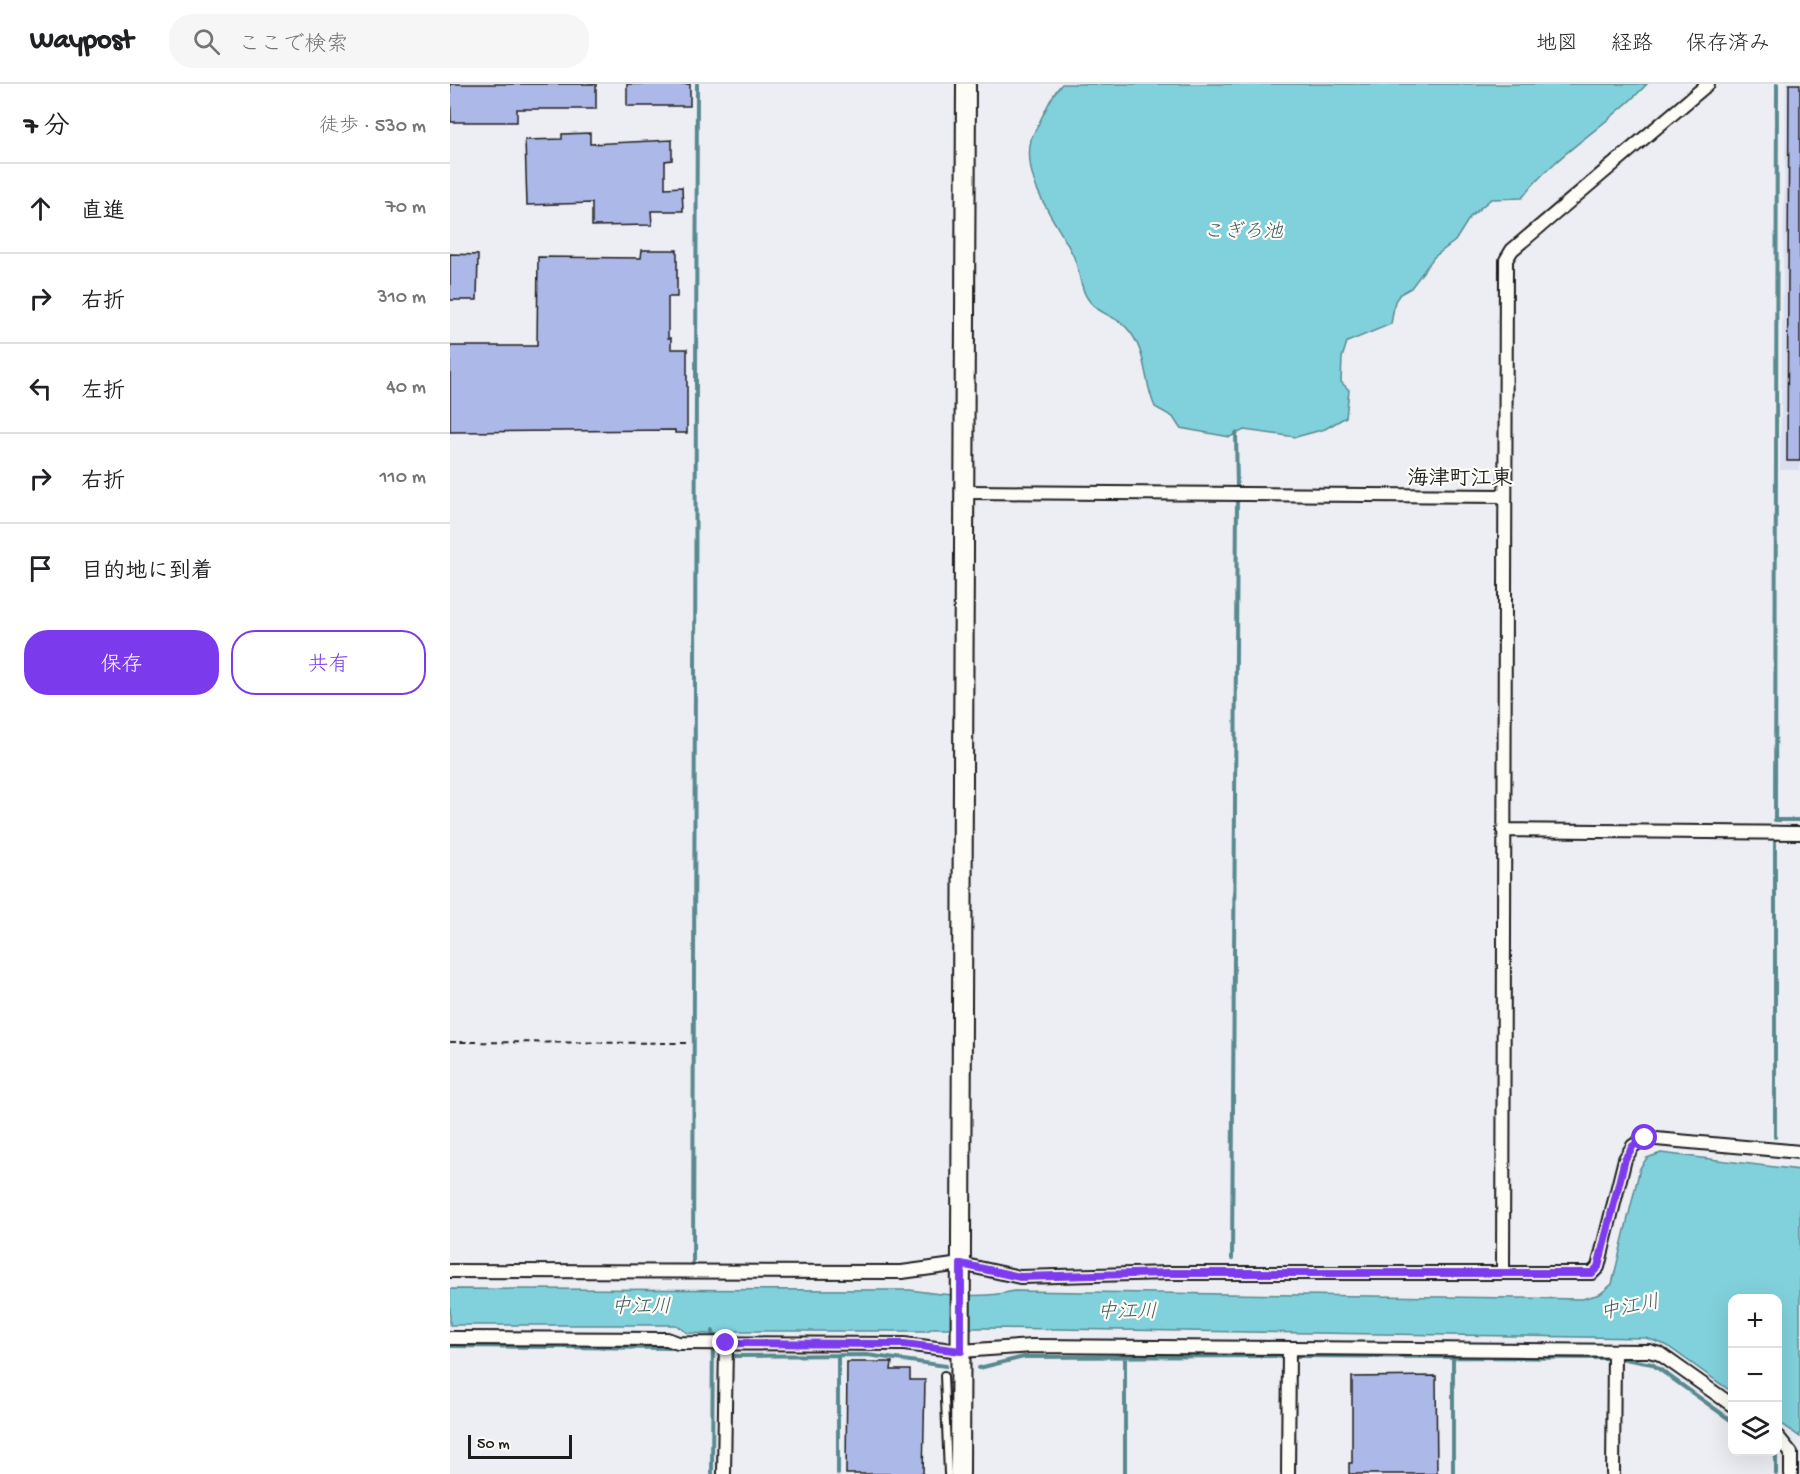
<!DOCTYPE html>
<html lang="ja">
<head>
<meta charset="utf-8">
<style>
  body { margin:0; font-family:"Gochi Hand","Klee One",sans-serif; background:#f6f6f6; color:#202124 }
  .controls { position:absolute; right:18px; bottom:18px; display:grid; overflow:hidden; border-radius:12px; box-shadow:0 6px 24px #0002 }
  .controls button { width:54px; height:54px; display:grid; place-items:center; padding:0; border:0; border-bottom:2px solid #e0e0e0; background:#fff; color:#202124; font:30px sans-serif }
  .scale { position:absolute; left:18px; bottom:15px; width:104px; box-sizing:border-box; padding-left:6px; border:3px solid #1c1c1c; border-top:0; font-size:16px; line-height:21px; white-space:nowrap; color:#1c1c1c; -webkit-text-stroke:4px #fdfcf7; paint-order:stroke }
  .stop { position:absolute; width:18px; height:18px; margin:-14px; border:4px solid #7c3aed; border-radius:50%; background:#fff }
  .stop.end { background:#7c3aed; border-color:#fff; box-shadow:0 2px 6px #0008 }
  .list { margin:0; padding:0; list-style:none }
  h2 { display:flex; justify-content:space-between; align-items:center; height:78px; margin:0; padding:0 24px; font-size:26px }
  h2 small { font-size:20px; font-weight:400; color:#757577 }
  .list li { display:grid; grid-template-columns:39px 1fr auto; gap:18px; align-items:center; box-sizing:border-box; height:90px; padding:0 24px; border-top:2px solid #e0e0e0 }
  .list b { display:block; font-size:22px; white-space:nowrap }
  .list em { font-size:20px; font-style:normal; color:#757577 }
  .actions { display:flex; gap:12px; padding:18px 24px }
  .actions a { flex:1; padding:14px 0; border:2px solid #7c3aed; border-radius:24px; text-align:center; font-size:21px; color:#7c3aed }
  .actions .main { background:#7c3aed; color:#fff }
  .icon { flex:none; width:33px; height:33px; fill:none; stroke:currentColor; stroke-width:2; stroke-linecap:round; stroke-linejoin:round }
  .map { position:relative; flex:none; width:1350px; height:1390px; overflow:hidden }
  header { display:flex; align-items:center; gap:36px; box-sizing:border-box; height:84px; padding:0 30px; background:#fff; border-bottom:2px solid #e0e0e0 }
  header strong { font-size:28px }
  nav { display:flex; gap:33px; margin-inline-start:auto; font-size:21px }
  .search { width:420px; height:54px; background:#f6f6f6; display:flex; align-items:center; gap:15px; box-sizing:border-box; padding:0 21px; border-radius:24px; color:#757577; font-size:22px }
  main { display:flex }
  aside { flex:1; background:#fff }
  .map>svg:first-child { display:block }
  .built { fill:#dadef0 }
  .water { fill:#81d1dc; stroke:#59898f; stroke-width:1.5 }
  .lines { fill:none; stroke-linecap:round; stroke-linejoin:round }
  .stream { stroke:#59898f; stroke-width:4 }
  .building { fill:#acb8e8; stroke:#1c1c1c; stroke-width:1.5 }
  .lane-casing { stroke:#1c1c1c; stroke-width:10 }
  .street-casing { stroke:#1c1c1c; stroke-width:16 }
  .secondary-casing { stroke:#1c1c1c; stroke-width:22 }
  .path { stroke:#1c1c1c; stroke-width:2; stroke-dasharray:6 4.5; stroke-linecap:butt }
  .lane { stroke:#fdfcf7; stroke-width:6 }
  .street { stroke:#fdfcf7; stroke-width:12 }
  .secondary { stroke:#fdfcf7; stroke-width:18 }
  .route { stroke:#7c3aed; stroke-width:8 }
  .labels { text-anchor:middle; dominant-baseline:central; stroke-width:4.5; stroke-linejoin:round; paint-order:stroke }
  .water-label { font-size:20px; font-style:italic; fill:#3f5b5f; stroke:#fdfcf7 }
  .quarter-label { font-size:21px; font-weight:bold; fill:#1c1c1c; stroke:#fdfcf7 }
</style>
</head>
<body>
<header>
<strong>Waypost</strong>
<div class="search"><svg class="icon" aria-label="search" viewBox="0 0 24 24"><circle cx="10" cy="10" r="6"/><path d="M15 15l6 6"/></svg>ここで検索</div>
<nav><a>地図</a><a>経路</a><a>保存済み</a></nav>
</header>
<main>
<aside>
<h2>7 分<small>徒歩 · 530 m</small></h2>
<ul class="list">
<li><svg class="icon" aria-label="ahead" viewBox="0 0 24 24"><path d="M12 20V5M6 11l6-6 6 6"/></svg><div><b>直進</b></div><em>70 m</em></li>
<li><svg class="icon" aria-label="right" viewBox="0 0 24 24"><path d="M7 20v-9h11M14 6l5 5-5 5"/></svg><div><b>右折</b></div><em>310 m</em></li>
<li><svg class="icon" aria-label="left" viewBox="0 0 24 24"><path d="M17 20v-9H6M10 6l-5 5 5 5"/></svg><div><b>左折</b></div><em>40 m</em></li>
<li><svg class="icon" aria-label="right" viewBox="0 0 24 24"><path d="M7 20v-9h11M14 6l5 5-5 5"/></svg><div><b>右折</b></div><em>110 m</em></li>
<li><svg class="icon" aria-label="arrive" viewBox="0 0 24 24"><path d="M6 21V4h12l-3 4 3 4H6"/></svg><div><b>目的地に到着</b></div></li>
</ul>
<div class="actions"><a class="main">保存</a><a>共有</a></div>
</aside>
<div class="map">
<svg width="1350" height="1390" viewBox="0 0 1350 1390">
  <rect width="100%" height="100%" fill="#edeef4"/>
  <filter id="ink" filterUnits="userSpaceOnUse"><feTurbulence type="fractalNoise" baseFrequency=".0167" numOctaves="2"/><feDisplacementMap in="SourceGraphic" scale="12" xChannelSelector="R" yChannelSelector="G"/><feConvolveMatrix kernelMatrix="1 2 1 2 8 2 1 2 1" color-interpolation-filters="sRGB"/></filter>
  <g filter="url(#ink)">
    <!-- built -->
    <path class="built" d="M1336,0H1350V386H1330Z"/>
    <!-- water -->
    <path class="water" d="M612,0H1197C1158,42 1108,67 1072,114L1041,115L1020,133L1005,157L984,173L961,204L950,210L945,217L941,240L897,258L892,274L891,298L899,306L896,333L875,345L846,353L794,346L780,353L730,344L723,333L705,323C694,299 697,271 681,249C669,231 647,232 636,212C629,199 629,182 622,169C604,133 572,98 581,55C583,50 587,44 589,39C595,27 603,8 612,0Z
      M1211,1069L1350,1086V1353L1328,1337V1214H1282V1308L1216,1261L1196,1254L536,1244H484L476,1247H286L282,1251L238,1249L226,1241H0V1205L460,1206C493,1211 531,1215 564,1207L1132,1215L1150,1210L1162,1200L1190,1084L1197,1074Z"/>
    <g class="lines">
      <!-- stream -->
      <path class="stream" d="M1327,0L1325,736H1350
        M786,349L787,404
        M1325,754V1053
        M782,1175L787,415
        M243,1184L247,0
        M0,1262L227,1264
        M283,1272L417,1271L496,1282
        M846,1272L1159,1274
        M1169,1274L1202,1280L1282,1337
        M529,1284L574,1273L832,1272
        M1322,1368L1326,1373V1390
        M262,1390L263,1247
        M388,1390V1272
        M675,1390V1274
        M1003,1390V1275"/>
    </g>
    <!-- building -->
    <path class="building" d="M0,0H146V25H67V38H1Z
      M177,0H240V22H177Z
      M1339,0H1350V377H1337Z
      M140,49V60L222,56V76L215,77V104L232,103L233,127H201L202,141L142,142V119L77,121L75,56L112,55V50Z
      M192,166H227V213H218V254H221V265H237V349H225V346L0,348V262H87L88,173L191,174Z
      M0,170L28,171L27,216H0Z
      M397,1278H442L441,1286H460V1296H475L473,1390H396Z
      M986,1292L987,1390H899V1379H902V1293Z"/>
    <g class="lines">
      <defs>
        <path id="lane" d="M494,1291L498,1390"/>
        <path id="street" d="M516,408L1054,412
          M1053,746L1350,749
          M0,1187L452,1188L511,1180L570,1193L719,1189H1142L1148,1183L1175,1075L1183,1062L1195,1054L1350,1068
          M1053,1188L1056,176L1062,166L1258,0
          M0,1254L217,1255L228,1259L454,1260L511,1267L582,1262L1199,1267L1210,1270L1282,1321
          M1328,1353L1341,1369V1390
          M274,1390L276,1259
          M838,1390L839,1265
          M1163,1390L1164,1267"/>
        <path id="secondary" d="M510,1390L516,0"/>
      </defs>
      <!-- lane casing -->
      <use href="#lane" class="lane-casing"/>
      <!-- street casing -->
      <use href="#street" class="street-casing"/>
      <!-- secondary casing -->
      <use href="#secondary" class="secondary-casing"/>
      <!-- path -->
      <path class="path" d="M0,958L236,959"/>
      <!-- lane -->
      <use href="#lane" class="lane"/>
      <!-- street -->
      <use href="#street" class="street"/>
      <!-- secondary -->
      <use href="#secondary" class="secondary"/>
    </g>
  </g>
  <g class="lines" filter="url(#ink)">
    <!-- route -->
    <path class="route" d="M276,1259L454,1260L511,1267V1180L570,1193L719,1189H1142L1148,1183L1175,1075L1183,1062L1195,1054"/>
  </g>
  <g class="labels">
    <!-- water labels -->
    <g class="water-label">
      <text x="793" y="149">こぎろ池</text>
      <text x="191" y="1224">中江川</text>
      <text transform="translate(1180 1225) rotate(-11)">中江川</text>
      <text x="677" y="1229">中江川</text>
    </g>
    <!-- quarter labels -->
    <g class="quarter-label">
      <text x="1010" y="396">海津町江東</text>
    </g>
  </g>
</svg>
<div class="controls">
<button>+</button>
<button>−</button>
<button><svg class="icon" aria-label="layers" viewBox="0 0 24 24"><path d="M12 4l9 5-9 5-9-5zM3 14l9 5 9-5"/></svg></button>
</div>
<div class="scale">50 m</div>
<div class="stop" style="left:1195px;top:1054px"></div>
<div class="stop end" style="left:276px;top:1259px"></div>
</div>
</main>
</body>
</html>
